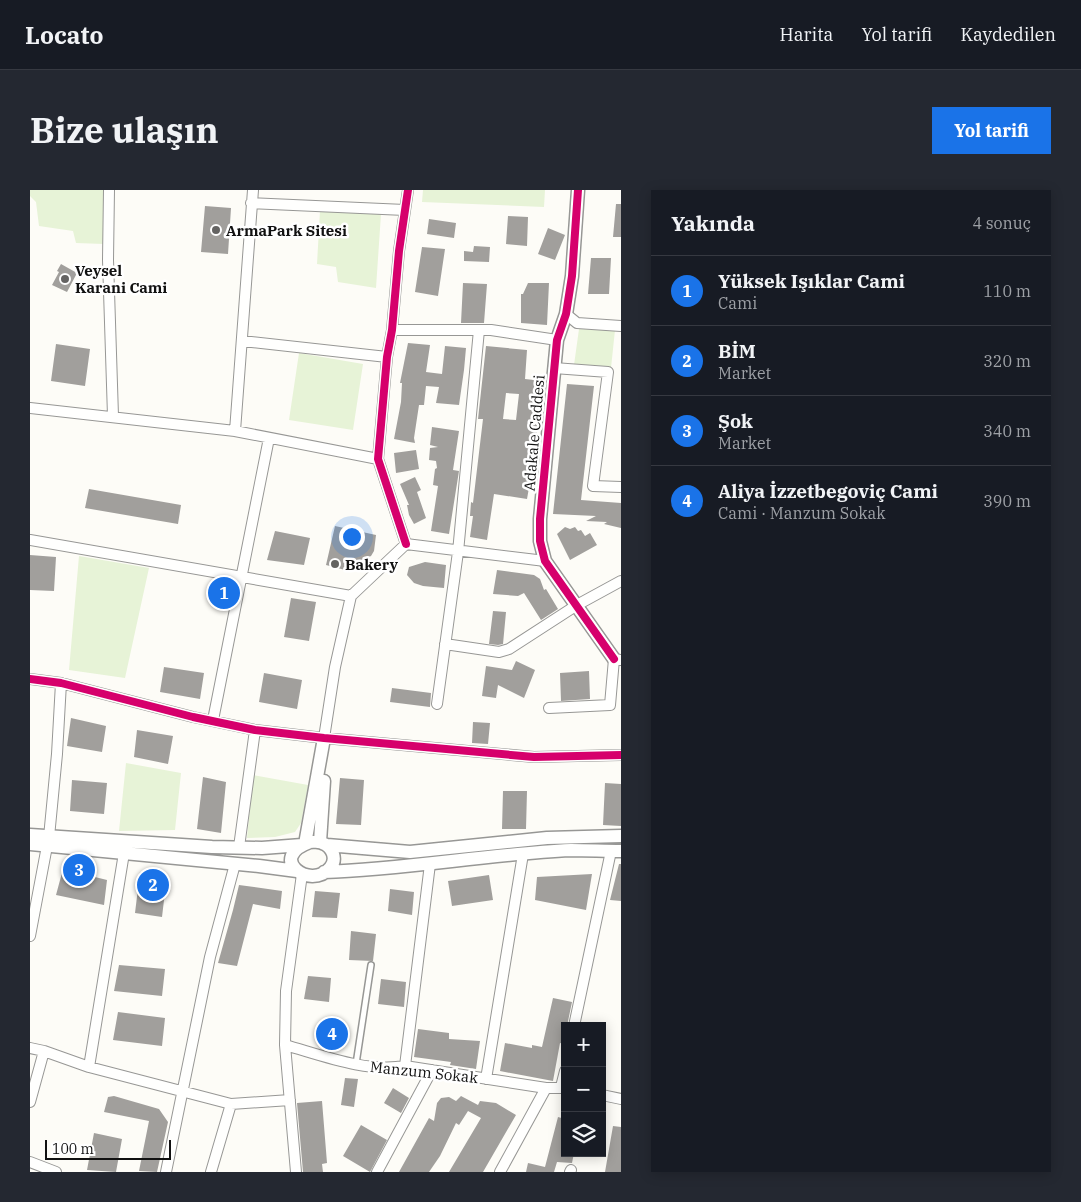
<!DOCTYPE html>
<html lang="tr">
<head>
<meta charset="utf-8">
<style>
  body { margin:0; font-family:"IBM Plex Serif",serif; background:#242831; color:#f1f3f6 }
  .controls { position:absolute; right:15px; bottom:15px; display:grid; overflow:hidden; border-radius:0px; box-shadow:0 2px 12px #0003 }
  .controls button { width:45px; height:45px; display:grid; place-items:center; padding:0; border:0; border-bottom:1px solid #363941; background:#171b24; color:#f1f3f6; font:25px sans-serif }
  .scale { position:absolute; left:15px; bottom:12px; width:126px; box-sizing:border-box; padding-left:5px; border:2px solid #111; border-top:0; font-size:14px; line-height:18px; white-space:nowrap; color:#111; -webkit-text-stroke:4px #fff; paint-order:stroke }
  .you { position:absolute; left:321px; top:346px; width:18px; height:18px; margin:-12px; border:4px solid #fff; border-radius:50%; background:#1a73e8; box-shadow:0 0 0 8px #1a73e833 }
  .badge { display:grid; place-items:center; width:32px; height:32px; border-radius:50%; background:#1a73e8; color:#fff; font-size:16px; font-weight:700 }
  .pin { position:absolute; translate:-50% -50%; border:2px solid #fff; box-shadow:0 1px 5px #0006 }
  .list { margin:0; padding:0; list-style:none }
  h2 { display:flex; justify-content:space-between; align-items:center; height:65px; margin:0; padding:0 20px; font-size:21px }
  h2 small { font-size:16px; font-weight:400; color:#9ea1a6 }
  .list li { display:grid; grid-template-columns:32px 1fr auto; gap:15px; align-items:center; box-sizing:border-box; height:70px; padding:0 20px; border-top:1px solid #363941 }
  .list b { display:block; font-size:19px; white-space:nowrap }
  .list p { margin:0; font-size:16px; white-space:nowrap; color:#9ea1a6 }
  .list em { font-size:16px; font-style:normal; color:#9ea1a6 }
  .icon { flex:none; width:28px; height:28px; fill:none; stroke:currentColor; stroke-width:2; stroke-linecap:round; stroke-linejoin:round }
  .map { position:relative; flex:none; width:591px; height:982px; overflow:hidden; border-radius:0px }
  header { display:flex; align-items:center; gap:30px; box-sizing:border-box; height:70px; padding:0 25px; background:#171b24; border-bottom:1px solid #363941 }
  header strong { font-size:24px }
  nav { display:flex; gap:28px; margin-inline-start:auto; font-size:18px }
  .intro { display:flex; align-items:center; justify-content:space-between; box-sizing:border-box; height:120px; padding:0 30px }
  h1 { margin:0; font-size:35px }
  .button { padding:12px 22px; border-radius:0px; background:#1a73e8; color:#fff; font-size:18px; font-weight:700 }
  main { display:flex; gap:30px; padding:0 30px }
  aside { flex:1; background:#171b24; border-radius:0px; box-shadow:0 2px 12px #0003 }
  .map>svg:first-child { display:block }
  .green { fill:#e7f3d7 }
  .building { fill:#a19f9c; fill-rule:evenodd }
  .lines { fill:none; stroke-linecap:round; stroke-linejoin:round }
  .service-casing { stroke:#979795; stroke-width:8 }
  .minor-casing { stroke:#979795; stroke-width:12 }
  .tertiary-casing { stroke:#979795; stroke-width:15 }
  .service { stroke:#fffffe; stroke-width:5 }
  .minor { stroke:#fffffe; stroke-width:10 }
  .tertiary { stroke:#fffffe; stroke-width:12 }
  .cycleway-casing { stroke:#fff; stroke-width:11 }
  .cycleway { stroke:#d6006c; stroke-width:8 }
  .poi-dot { fill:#646362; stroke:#fff; stroke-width:2 }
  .labels { text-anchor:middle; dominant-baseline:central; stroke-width:5; stroke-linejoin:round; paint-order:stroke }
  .poi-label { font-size:15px; font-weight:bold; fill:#111; stroke:#fff; text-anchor:start }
  .street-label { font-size:15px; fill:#111; stroke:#fff }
</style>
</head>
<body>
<header>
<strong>Locato</strong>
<nav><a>Harita</a><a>Yol tarifi</a><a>Kaydedilen</a></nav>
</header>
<div class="intro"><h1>Bize ulaşın</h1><a class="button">Yol tarifi</a></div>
<main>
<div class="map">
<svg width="591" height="982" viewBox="0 0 591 982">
  <rect width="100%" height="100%" fill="#fdfcf7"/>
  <!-- green -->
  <path class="green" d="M0,0H73L74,54L46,53L43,41L9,36L6,12L0,6Z
    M393,0H515L514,17L392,12Z
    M290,21L351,24L346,98L308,92L306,77L287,74Z
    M549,139L585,140L581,178L544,175Z
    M269,163L333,174L323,240L259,230Z
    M49,366L119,378L95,488L39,480Z
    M96,573L151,583L145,640L89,641Z
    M223,585L278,595L271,633L265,642L245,647L217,648Z"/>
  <!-- building -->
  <path class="building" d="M586,14H591V47H583Z
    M175,16L201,18L198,64L171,62Z
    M478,26L498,27L497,56L476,54Z
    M399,29L426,33L424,48L397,44Z
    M518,38L535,45L525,70L508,64Z
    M444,56L460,57L459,72L434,71V61L443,62Z
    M392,57L415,59L408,106L385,102Z
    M561,68H581L579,104H558Z
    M31,74L47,83L37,102L22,95L29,82L27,81Z
    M433,93L457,94L454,133H431Z
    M498,93H519L517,135L491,133V104H493Z
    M378,153L400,155L396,182L412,184L415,156L436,158L434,180L429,215L406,213L409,197L396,196L394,215H389L384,248L385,253L364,249L371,212L372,193H370Z
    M26,154L60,159L55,196L21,191Z
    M456,156L497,160L495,189L513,191L503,275L497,309L464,304L457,350L440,347L443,326H440L441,312L443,313L453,229H448ZM476,203L489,204L486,230L473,229Z
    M537,194L564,196L551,310L591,313V338L574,334L577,332L556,331L566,326L523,324Z
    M402,237L429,241L423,280L429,281L419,344L401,341L408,296L403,295L405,279L407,278L406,271L399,270L400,258L408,257L400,255Z
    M386,260L389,279L366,283L364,263Z
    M385,287L391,300L387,302L396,328L384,334L379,325L377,315H379L370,294Z
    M59,299L151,315L148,334L55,318Z
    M305,336L346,345L344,361L341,366L328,372H317L315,380L296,375Z
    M535,337L540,339L545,337L548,341L551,340L555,346L560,343L567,355L540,370L527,344Z
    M245,341L280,348L274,375L237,370Z
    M0,365L26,367L24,401L0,400Z
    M395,372L416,375L414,398L393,396L384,393L377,385L379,377Z
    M467,380L504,385L510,389L514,400L516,399L528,419L511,430L494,403L488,406L463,404Z
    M189,390L203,393L197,418L180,410Z
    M261,408L286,412L279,451L254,447Z
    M463,421L476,422L473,454L468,455L459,454Z
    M486,471L505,480L494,508L468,495L466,508L452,506L456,476L482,480Z
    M134,477L174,483L170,509L130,502Z
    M559,481L560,509L531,511L530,483Z
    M234,483L272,490L267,519L229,512Z
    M362,498L401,503L400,517L360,512Z
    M41,528L76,536L72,562L37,556Z
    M443,532L460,533L458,554L442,553Z
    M107,540L143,546L138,574L104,567Z
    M173,587L196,592L191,643L167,639Z
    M310,588L334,590L331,635L306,634Z
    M42,590L77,593L74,624L40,621Z
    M575,593L591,594V636L573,635Z
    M473,601H497L496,639H472Z
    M589,674H591V711L580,710Z
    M33,679L77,690L74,715L26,705Z
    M110,682L137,685L132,727L105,723Z
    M562,684L556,720L505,710L507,687Z
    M459,685L463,710L422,716L418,691Z
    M209,695L252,701L250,719L223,714L207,776L188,773L203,720Z
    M360,699L384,702L382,725L358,721Z
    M285,701L310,703L307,728L282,727Z
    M321,741L346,744L343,771L319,770Z
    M89,775L135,779L132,806L84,801Z
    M278,786L301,788L299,812L274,809Z
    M351,789L376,792L374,817L348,814Z
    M523,808L542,812L537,836H535L534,854L530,853L523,891L470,881L475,853L502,858V855L512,857Z
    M88,822L135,828L132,856L83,850Z
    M298,829L315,837L305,858L288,851Z
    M388,839L419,843V849L450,851L446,879L420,875L421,872L384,867Z
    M315,888L328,889L324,917L311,915Z
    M363,898L379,908L371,923L354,913Z
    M84,906L129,919L138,932L127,982L109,981L119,931L74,922L78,907Z
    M431,906L448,915L450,911L466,913L486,925L453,982H419L451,928L438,921L429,935L426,933L410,966L399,982H369L399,928L404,931L407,913L411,908L419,907L426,911Z
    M292,911L297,973L292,974L293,982H273L267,913Z
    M528,927L535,929V963H544L542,973L527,972L524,982H496L498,973L515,977Z
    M331,935L357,950L340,982L313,966Z
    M583,936L591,937V982H575Z
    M64,943L92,949L86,982L57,980Z"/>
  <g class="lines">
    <defs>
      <path id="service" d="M326,874L341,775"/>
      <path id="minor" d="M79,0L78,70L83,226
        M221,13L375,20
        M536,124L547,133L591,136
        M362,140H461L527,150
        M212,151L357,167
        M524,178L578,182L563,296L591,297
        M0,218L205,241L348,269
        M205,241L223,0
        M0,350L321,406
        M376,354L348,269L357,167L362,140L369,61L378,0
        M415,454L469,462L479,459L547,415L591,391
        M0,489L31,493L163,527L225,540L294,548L504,567L591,565
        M407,514L428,362L449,140
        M519,518L580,515L584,469L591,470
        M183,530L239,248
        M294,548L305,477L321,406L376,354L515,371
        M19,647L27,564L31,493
        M209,657L225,540
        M0,746L17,656
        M544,836L581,661
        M255,855C291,865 337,883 375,876L516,898H535
        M0,858L14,861L59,877L201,914L260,910
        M375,876L400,674
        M59,877L94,663
        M456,889L493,664
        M531,897L535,881
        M572,905L591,909
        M0,912L14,861
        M0,972L26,982
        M136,982L180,767L205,674
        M181,982L201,914
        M266,982L255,855L256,801L272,684
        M347,982L402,880
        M470,982L516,898
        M540,982L541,980"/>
      <path id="tertiary" d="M548,0L542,86L536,124L527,150L510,329V351L515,371L584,469
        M0,645L182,657L232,658L272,655
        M280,652C284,652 288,651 292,653C302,656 308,669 300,678C280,701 236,668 280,652Z
        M290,652L294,591
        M0,654L229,676L267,681
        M275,654L294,548
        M297,655L380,662L517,648L591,646
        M294,682C377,679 459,664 541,660C558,660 575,661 591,661"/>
    </defs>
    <!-- service casing -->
    <use href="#service" class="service-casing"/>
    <!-- minor casing -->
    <use href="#minor" class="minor-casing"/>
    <!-- tertiary casing -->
    <use href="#tertiary" class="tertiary-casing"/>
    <!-- service -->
    <use href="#service" class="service"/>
    <!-- minor -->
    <use href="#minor" class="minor"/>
    <!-- tertiary -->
    <use href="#tertiary" class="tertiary"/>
    <defs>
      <path id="cycleway" d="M548,0L542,86L536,124L527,150L510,329V351L515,371L584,469
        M376,354L348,269L357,167L362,140L369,61L378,0
        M0,489L31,493L163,527L225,540L294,548L504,567L591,565"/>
    </defs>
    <!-- cycleway casing -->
    <use href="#cycleway" class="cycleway-casing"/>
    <!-- cycleway -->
    <use href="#cycleway" class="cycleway"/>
  </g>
  <!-- markers -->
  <g class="poi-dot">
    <circle cx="186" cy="40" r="5"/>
    <circle cx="35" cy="89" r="5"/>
    <circle cx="305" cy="374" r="5"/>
  </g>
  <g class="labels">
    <!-- poi labels -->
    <g class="poi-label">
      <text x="196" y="40">ArmaPark Sitesi</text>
      <text x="45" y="80">Veysel<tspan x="45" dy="17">Karani Cami</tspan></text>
      <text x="315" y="374">Bakery</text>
    </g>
    <!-- street labels -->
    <g class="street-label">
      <text transform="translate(504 243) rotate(-85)">Adakale Caddesi</text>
      <text transform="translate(394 882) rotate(6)">Manzum Sokak</text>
    </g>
  </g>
</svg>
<div class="controls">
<button>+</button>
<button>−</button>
<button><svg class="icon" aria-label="layers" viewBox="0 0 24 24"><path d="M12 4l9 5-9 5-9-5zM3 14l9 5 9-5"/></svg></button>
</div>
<div class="scale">100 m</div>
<div class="you"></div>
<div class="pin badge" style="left:194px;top:403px">1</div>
<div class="pin badge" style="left:123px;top:695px">2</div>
<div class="pin badge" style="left:49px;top:680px">3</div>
<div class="pin badge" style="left:302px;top:844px">4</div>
</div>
<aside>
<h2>Yakında<small>4 sonuç</small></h2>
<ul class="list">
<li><span class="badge">1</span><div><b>Yüksek Işıklar Cami</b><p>Cami</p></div><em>110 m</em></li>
<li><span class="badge">2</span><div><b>BİM</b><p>Market</p></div><em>320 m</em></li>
<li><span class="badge">3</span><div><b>Şok</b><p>Market</p></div><em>340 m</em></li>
<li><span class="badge">4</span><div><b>Aliya İzzetbegoviç Cami</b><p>Cami · Manzum Sokak</p></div><em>390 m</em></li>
</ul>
</aside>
</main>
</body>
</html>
